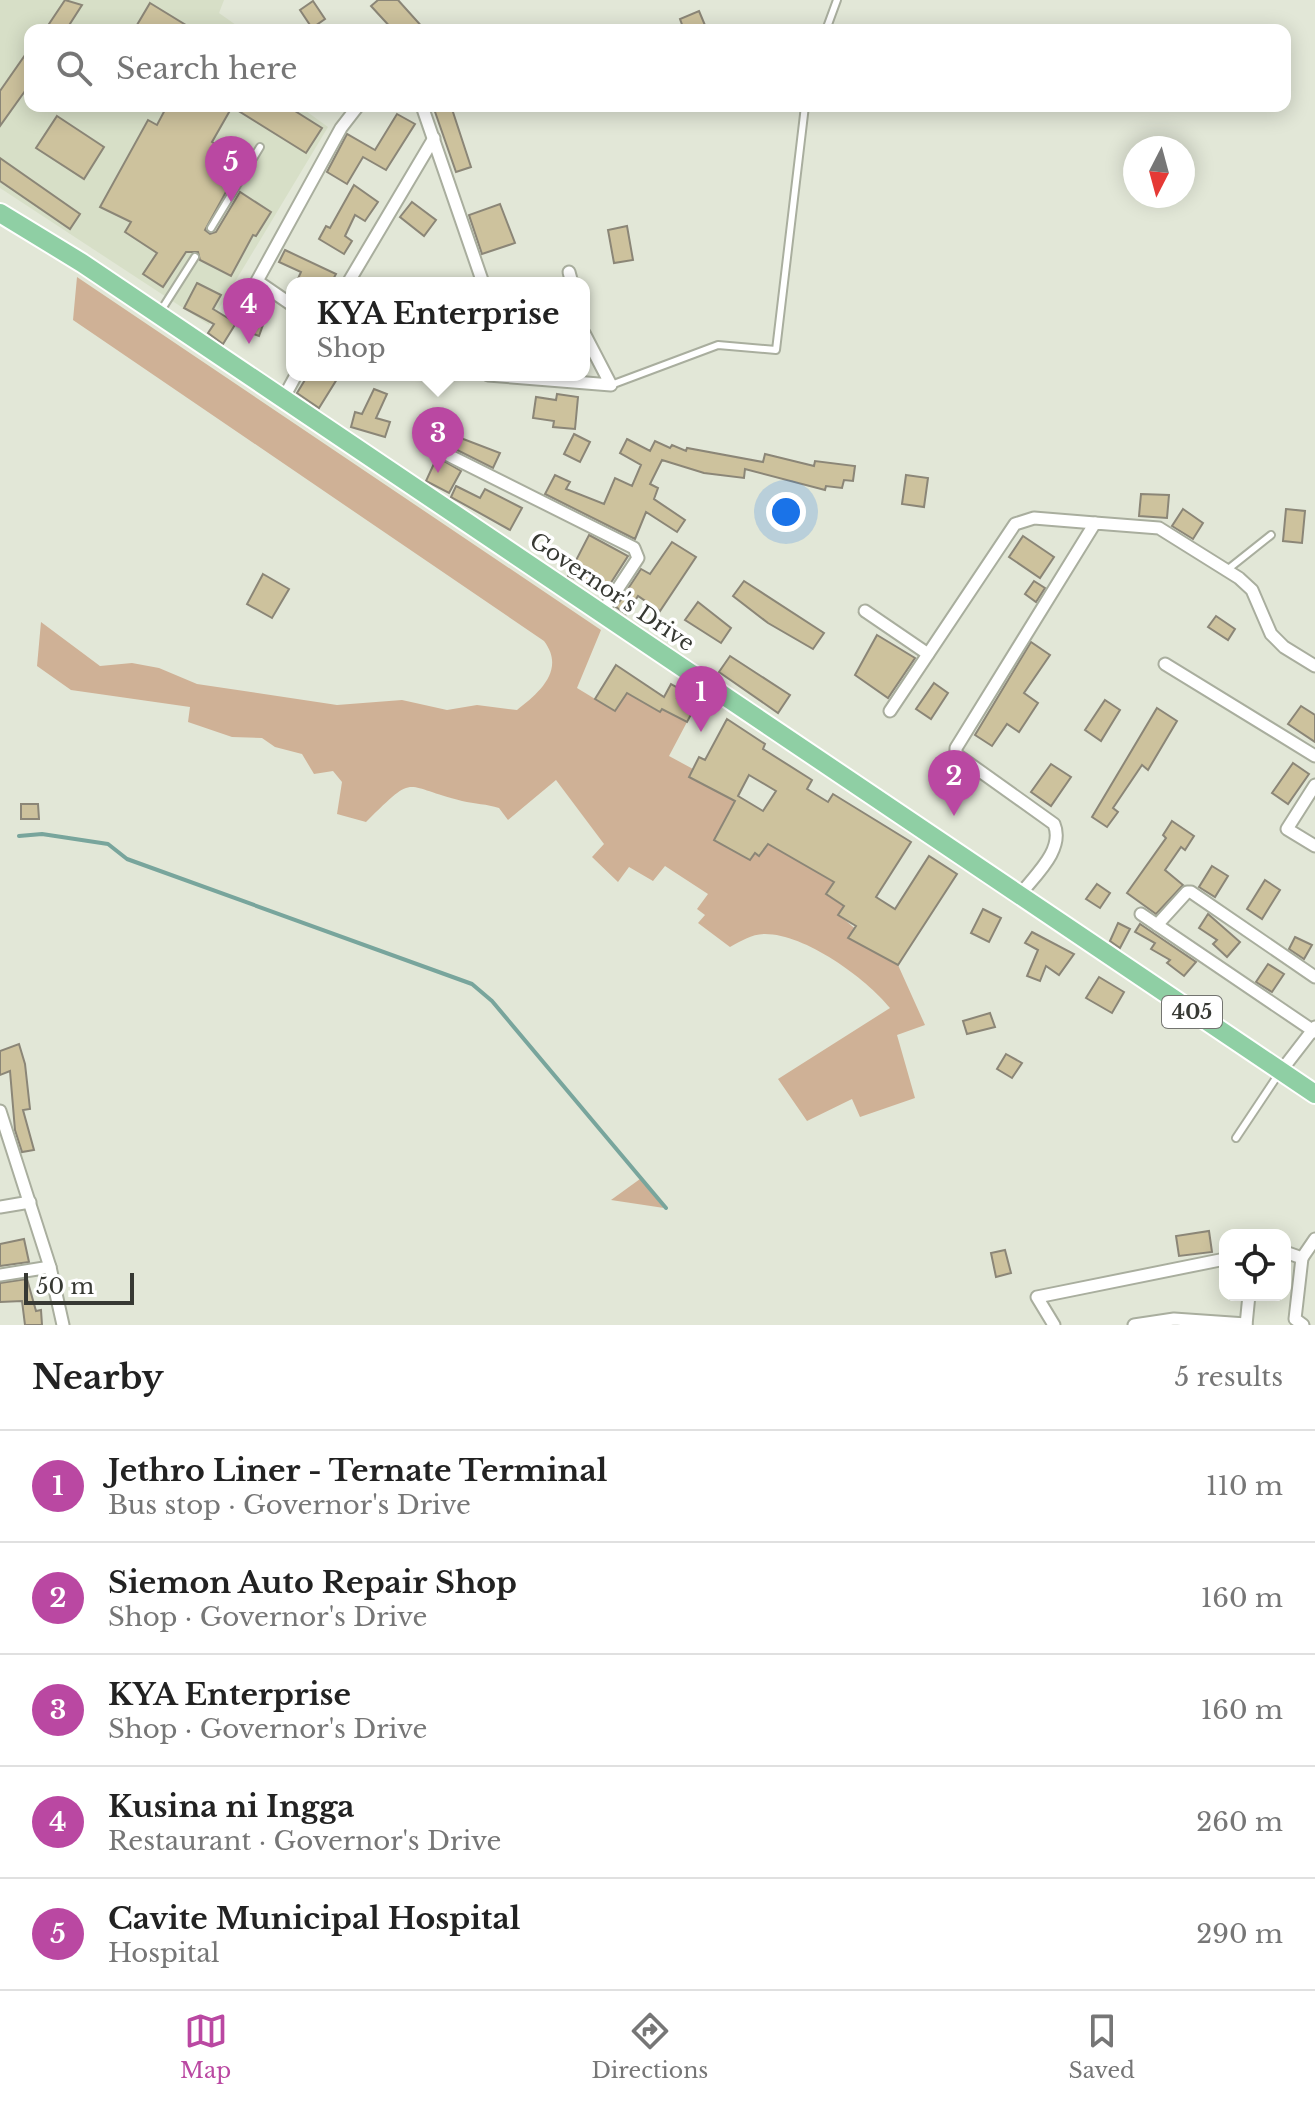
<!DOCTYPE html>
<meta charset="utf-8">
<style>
body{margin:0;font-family:"Libre Baskerville",serif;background:#f2f2f2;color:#222}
.controls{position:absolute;right:24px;bottom:24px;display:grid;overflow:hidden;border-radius:16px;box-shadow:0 4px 20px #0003}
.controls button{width:72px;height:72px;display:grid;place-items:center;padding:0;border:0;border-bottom:2px solid #e0e0e0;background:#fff;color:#222;font:40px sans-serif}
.compass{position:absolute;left:1123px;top:136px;width:72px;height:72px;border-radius:50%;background:#fff;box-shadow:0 4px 20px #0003;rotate:186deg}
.scale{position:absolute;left:24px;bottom:20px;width:110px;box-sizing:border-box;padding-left:8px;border:4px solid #373933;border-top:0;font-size:22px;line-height:28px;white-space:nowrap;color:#373933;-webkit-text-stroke:6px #fff;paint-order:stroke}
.you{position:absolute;left:786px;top:512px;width:28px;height:28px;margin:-20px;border:6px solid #fff;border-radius:50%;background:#1a73e8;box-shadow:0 0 0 12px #1a73e833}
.badge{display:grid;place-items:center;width:52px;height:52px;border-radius:50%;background:#ba48a2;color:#fff;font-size:26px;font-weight:700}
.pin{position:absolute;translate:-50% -66px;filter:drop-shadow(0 2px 4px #0008)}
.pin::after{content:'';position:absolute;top:42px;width:28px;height:24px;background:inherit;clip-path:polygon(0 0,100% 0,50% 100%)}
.popup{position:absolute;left:286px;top:277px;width:304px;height:104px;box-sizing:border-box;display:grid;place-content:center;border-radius:16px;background:#fff;filter:drop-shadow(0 2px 6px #0005);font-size:26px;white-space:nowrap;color:#767676}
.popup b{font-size:30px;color:#222}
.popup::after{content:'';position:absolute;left:50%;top:100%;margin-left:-16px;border:16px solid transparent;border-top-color:#fff}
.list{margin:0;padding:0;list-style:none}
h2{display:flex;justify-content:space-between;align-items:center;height:104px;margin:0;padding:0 32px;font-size:34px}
h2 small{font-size:26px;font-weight:400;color:#767676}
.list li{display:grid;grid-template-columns:52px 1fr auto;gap:24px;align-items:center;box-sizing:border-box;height:112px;padding:0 32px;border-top:2px solid #e0e0e0}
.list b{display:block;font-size:30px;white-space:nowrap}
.list p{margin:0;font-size:26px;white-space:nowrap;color:#767676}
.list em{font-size:26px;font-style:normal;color:#767676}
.icon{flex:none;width:44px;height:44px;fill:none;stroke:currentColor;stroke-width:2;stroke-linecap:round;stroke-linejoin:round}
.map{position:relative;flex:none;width:1315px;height:1325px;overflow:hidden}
.search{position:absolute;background:#fff;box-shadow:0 4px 20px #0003;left:24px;right:24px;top:24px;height:88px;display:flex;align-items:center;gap:20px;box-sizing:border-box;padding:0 28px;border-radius:16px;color:#767676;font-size:30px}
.sheet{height:664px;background:#fff}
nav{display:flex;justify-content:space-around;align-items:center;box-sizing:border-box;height:112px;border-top:2px solid #e0e0e0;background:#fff;font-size:22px;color:#767676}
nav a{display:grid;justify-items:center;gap:4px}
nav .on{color:#ba48a2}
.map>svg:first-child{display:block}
.built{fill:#d7dfc7}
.forest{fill:#cfb196}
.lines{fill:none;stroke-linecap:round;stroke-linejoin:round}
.stream{stroke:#78a59c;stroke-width:4}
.building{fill:#cdc29d;stroke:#8b8677;stroke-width:2;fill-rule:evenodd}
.service-casing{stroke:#a9ae9e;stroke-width:10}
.minor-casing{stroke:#a9ae9e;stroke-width:15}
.primary-casing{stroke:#fff;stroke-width:22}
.service{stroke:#fff;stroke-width:6}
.minor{stroke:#fff;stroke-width:11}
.primary{stroke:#8fcfa4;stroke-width:18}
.labels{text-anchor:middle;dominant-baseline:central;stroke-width:7;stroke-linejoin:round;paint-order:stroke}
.shield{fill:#fff;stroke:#737470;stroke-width:2}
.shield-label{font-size:20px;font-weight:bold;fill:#373933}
.street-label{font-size:22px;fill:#373933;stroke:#fff}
</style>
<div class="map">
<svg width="1315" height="1325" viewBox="0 0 1315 1325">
<rect width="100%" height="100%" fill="#e2e7d7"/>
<polygon class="built" points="0,0 224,0 219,13 243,30 30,30 30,106 299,106 328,127 209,325 0,188"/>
<g class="forest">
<path d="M 77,277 L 601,630 L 577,688 L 615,711 L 627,692 L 659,712 L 662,709 L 687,722 L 669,756 L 693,769 L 689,777 L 735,801 L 714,840 L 750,860 L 755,853 L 760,856 L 768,844 L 834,882 L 826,894 L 844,906 L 839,915 L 898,965 L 925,1025 L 897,1035 L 915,1098 L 860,1117 L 852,1099 L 807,1121 L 778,1079 L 890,1008 C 866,978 805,934 765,934 C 752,934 741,941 730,947 L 698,923 L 705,915 L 697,909 L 708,894 L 665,866 L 653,881 L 629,867 L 618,882 L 592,857 L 604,844 L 556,780 L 508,820 L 499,808 C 487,804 475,804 462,801 C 401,786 417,772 366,822 L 337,814 L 342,782 L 333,771 L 314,774 L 302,754 L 275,747 L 262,738 L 232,737 L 188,722 L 190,707 L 71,690 L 37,666 L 41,622 L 100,666 L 132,663 L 159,668 L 197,684 L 337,705 L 402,700 L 447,710 L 477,705 L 517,710 C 539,693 566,670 544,641 L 73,320 Z"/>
<polygon points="640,1179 664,1208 611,1200"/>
</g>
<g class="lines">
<polyline class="stream" points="19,836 42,834 108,844 127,859 472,984 492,1001 666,1208"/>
</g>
<g class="building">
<polygon points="65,0 82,5 66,30 45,30"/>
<polygon points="378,0 398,0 425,30 393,30 371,6"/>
<polygon points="313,1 325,19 312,28 300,10"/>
<polygon points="150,3 194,30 134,30"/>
<polygon points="699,11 707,30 684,30 680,19"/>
<polygon points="30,48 30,84 0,126 0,91"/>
<polygon points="167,106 287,106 322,128 306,153 232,107 212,142 243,161 205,230 210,234 216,232 240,192 271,212 256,236 253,235 231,276 200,260 198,252 186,252 163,287 143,274 157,253 125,232 131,222 100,207 148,120 157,125"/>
<polygon points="433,106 451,106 471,167 456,172"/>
<polygon points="397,114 415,124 386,170 363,157 347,184 327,172 347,134 375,150"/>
<polygon points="57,116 104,147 84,179 36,148"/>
<polygon points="0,158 80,214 70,229 0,181"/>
<polygon points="354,185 378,202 365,221 355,215 345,236 352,241 344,254 319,239 326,226 330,228"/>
<polygon points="412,202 436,220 424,236 400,217"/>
<polygon points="500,204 515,243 482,254 469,215"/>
<polygon points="627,226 633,260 614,263 608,230"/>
<polygon points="285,250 336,274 331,283 296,283 301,272 279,262"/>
<polygon points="197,283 221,295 213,309 236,323 223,344 208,333 214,324 184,308"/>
<polygon points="251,317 264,322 259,336 246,331"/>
<polygon points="308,375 330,375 337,379 319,408 297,393"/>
<polygon points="374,389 387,394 376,418 390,422 385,437 351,427 355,412 362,414"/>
<polygon points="557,394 578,397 575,429 553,427 554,421 533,418 536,397 556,400"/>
<polygon points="574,434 590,442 580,462 564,454"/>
<polygon points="458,437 500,453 493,468 453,448"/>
<polygon points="627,439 650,451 655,441 670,448 672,445 686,451 687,448 763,462 765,454 814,466 815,461 855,466 853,481 844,480 842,488 826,486 825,490 745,469 744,478 704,473 662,460 650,484 658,488 654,499 685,520 677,532 646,512 635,539 545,494 555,475 570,482 566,489 604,504 615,478 632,486 641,465 620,453"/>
<polygon points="437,457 461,471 449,493 426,481"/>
<polygon points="906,475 928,478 924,507 902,504"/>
<polygon points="456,486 480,498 485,489 522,508 510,530 451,497"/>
<polygon points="1141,494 1169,495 1167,518 1139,516"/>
<polygon points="1183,509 1203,523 1193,539 1172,526"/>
<polygon points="1286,509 1305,511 1302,543 1283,541"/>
<polygon points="589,535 628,556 605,592 568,576"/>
<polygon points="1023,536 1054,557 1040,578 1009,557"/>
<polygon points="672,542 696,557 660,611 638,596 626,614 616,607 641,569 650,574"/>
<polygon points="263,574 289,589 272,618 247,604"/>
<polygon points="744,581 824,633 813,649 768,623 733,596"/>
<polygon points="1034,581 1045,588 1036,602 1025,594"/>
<polygon points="698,602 731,628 721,643 685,620"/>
<polygon points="1216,616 1235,629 1228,640 1208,627"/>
<polygon points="877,635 915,658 888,698 855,675"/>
<polygon points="1031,642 1050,655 1024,693 1038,703 1019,732 1007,724 992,746 975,735"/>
<polygon points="730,656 790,695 778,713 719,672"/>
<polygon points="616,665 664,697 671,684 682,690 677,698 695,707 687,722 662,709 660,712 627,693 615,711 595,699"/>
<polygon points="934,683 948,693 931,719 916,709"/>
<polygon points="1105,700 1120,710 1101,741 1085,730"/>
<polygon points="1301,706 1315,715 1315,742 1288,724"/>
<polygon points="1157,708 1177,721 1148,770 1142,765 1113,808 1118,812 1107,827 1092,817"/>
<path d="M 727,719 L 765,744 L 763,749 L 812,780 L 807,789 L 828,802 L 833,794 L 911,842 L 876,897 L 895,909 L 929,856 L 957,874 L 898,965 L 848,938 L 856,926 L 838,915 L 844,906 L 826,894 L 834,882 L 768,844 L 759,856 L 755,853 L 750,860 L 714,840 L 735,801 L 689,777 L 699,757 L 705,760 ZM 749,775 L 776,791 L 763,811 L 738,796 Z"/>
<polygon points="1293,763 1309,774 1288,804 1272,793"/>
<polygon points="1051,764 1071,777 1051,806 1031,792"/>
<polygon points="21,804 38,804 39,819 21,819"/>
<polygon points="1172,821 1194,836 1185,850 1181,847 1165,870 1183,885 1156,914 1127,893 1166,838 1163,835"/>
<polygon points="1212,866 1228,876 1215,897 1199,887"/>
<polygon points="1265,880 1280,890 1262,919 1247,909"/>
<polygon points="1097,884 1110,893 1100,908 1086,899"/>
<polygon points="983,909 1001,918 989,942 971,933"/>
<polygon points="1208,914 1240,942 1227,957 1213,944 1217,940 1199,928"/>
<polygon points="1118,923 1130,929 1120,948 1110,941"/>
<polygon points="1140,924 1196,962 1184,976 1167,963 1170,960 1151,949 1155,943 1135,932"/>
<polygon points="1032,932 1074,954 1059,975 1046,966 1040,981 1027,976 1038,950 1025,943"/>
<polygon points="1295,937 1312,945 1304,959 1289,949"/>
<polygon points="1268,964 1284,974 1272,992 1256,982"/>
<polygon points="1099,977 1124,992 1112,1013 1086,998"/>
<polygon points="990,1013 995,1027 967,1034 963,1021"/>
<polygon points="19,1044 25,1064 30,1109 23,1110 34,1150 22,1152 15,1130 10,1071 0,1075 0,1051"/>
<polygon points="1006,1054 1022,1063 1012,1078 997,1069"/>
<polygon points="1209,1231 1212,1252 1179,1256 1176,1236"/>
<polygon points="24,1239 29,1262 0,1266 0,1244"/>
<polygon points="1005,1250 1011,1273 996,1277 991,1253"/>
<polygon points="27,1279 36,1311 41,1310 42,1325 25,1325 22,1301 0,1302 0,1283"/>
</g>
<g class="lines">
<g class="service-casing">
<g id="service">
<polyline points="826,30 837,0"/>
<polyline points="211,228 260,147"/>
<polyline points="160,312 195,257"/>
<polyline points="611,385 718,345 776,350 805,106"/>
<polyline points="1227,570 1271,535"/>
<polyline points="1236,1138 1278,1075"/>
</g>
</g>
<g class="minor-casing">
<g id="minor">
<polyline points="422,106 483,283"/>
<polyline points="569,272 572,283"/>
<polyline points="348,283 434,138"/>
<polyline points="292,305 257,281 341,128 358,106"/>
<polyline points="488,375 611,385 584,333"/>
<polyline points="283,399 296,375"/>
<polyline points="448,455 634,548 638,558 601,614"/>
<polyline points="865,611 928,654"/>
<polyline points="1165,664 1315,756"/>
<polyline points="890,711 1015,524 1034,518 1095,523"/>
<polyline points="1315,785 1287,829 1315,846"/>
<path d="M 1019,896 C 1034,876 1065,850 1054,824 L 956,754 L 956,748 L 1095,523 L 1159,528 L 1239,578 L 1252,590 L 1271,634 L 1284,647 L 1315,666"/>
<polyline points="1141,914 1315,1032"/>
<polyline points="1157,925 1187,892 1191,892 1315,977"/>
<polyline points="1281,1071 1315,1027"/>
<polyline points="0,1111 50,1267 63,1325"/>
<polyline points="0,1207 30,1202"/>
<polyline points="1285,1252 1302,1258 1315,1239"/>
<polyline points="1302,1258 1295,1319 1303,1325"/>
<polyline points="0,1275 50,1267"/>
<polyline points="1054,1325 1037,1297 1225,1259"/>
<polyline points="1134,1325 1174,1319 1246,1324"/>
<polyline points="1246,1325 1249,1295"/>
</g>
</g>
<g class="primary-casing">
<polyline id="primary" points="0,213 82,263 1315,1094"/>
</g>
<use href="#service" class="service"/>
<use href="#minor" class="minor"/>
<use href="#primary" class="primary"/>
</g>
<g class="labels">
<rect class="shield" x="1162" y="996" width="60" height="32" rx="6"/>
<g class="shield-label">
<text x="1192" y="1012">405</text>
</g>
<g class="street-label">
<text transform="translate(612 592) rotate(34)">Governor's Drive</text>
</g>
</g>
</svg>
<div class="controls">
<button><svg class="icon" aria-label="locate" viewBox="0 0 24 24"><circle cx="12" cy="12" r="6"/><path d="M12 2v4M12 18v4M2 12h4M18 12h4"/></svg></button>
</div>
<svg class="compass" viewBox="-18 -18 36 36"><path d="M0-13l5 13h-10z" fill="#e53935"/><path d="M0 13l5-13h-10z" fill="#767676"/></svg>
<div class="scale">50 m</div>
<div class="you"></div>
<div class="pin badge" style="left:701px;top:732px">1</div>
<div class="pin badge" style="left:954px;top:816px">2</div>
<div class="pin badge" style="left:438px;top:473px">3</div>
<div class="popup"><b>KYA Enterprise</b>Shop</div>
<div class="pin badge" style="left:249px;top:344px">4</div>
<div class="pin badge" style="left:231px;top:202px">5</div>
<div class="search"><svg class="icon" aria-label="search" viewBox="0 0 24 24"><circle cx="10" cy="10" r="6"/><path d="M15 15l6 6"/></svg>Search here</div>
</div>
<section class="sheet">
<h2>Nearby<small>5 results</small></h2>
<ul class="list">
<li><span class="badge">1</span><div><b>Jethro Liner - Ternate Terminal</b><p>Bus stop · Governor's Drive</p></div><em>110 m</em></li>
<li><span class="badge">2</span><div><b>Siemon Auto Repair Shop</b><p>Shop · Governor's Drive</p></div><em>160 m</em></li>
<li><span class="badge">3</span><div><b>KYA Enterprise</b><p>Shop · Governor's Drive</p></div><em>160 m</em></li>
<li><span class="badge">4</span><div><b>Kusina ni Ingga</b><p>Restaurant · Governor's Drive</p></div><em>260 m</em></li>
<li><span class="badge">5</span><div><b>Cavite Municipal Hospital</b><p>Hospital</p></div><em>290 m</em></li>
</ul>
</section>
<nav>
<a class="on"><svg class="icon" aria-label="map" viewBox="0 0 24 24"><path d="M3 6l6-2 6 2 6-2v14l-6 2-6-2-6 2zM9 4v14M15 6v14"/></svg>Map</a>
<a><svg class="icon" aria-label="directions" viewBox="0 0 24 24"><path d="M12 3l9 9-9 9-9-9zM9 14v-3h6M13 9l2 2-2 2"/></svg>Directions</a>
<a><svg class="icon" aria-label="saved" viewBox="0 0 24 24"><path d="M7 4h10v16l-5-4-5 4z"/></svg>Saved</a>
</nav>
